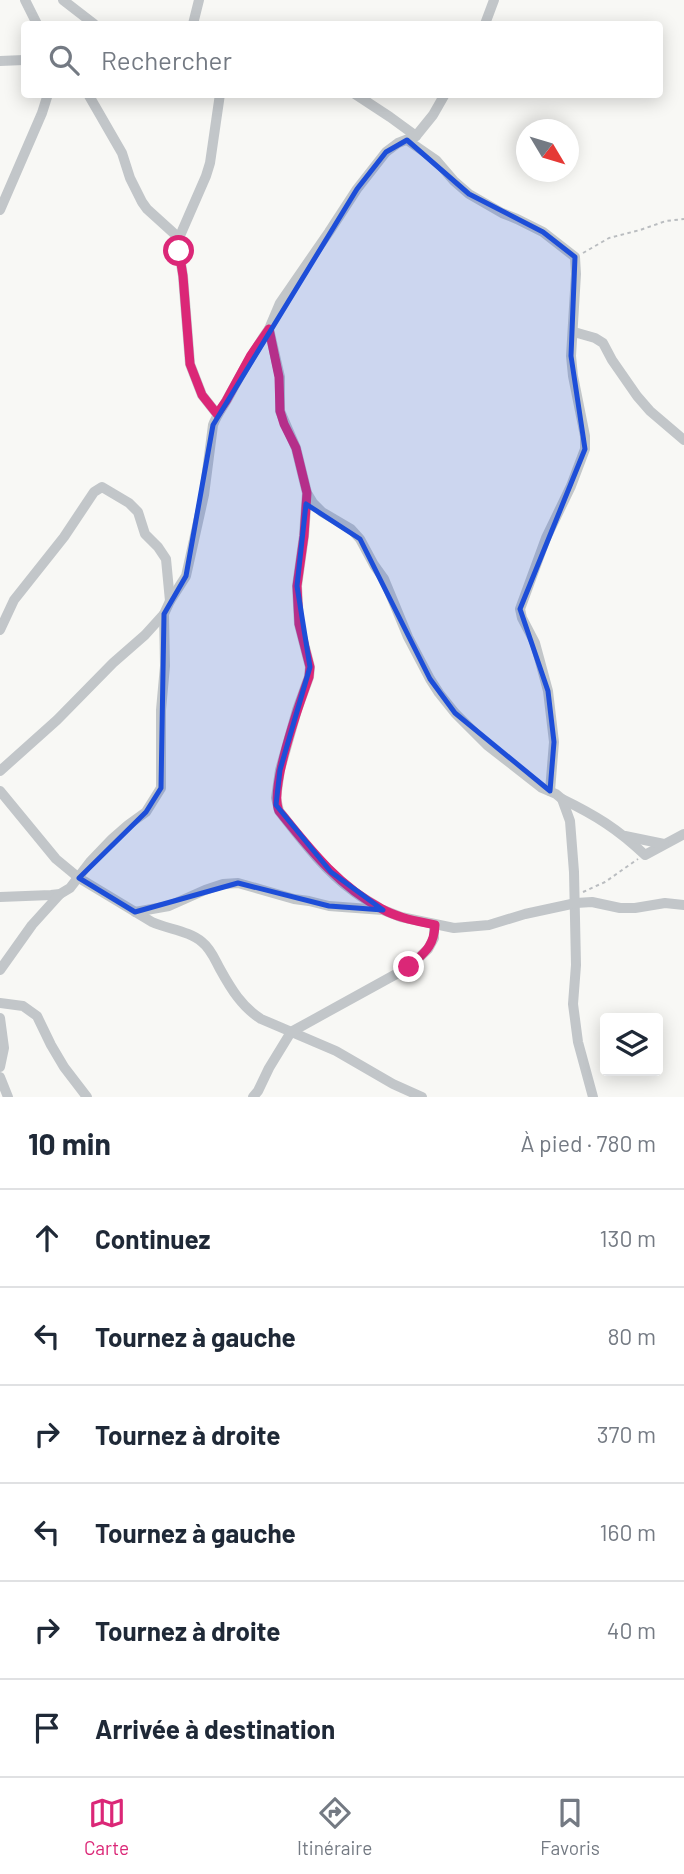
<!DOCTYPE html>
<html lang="fr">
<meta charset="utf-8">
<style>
body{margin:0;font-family:Barlow,sans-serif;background:#f2f2f3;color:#1f2937}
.controls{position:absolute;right:21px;bottom:21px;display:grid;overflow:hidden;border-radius:7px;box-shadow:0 4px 18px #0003}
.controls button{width:63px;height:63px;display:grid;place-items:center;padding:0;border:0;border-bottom:2px solid #e0e1e3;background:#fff;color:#1f2937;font:35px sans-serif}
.compass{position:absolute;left:516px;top:119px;width:63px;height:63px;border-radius:50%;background:#fff;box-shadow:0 4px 18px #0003;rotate:128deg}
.stop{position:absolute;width:21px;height:21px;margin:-16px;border:5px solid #db2777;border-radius:50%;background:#fff}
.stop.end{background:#db2777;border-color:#fff;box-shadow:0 2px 7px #0008}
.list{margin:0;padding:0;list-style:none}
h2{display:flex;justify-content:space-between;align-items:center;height:91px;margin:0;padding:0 28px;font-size:30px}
h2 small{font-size:23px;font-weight:400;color:#747a83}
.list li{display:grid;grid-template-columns:46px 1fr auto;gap:21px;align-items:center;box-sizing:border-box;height:98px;padding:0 28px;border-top:2px solid #e0e1e3}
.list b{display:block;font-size:26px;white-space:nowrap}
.list em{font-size:23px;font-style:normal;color:#747a83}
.icon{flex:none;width:38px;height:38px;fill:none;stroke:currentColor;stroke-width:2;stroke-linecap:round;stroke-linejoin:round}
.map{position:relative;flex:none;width:684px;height:1097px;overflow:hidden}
.search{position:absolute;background:#fff;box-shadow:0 4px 18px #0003;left:21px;right:21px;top:21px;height:77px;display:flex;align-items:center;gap:18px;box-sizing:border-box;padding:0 24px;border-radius:7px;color:#747a83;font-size:26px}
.sheet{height:679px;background:#fff}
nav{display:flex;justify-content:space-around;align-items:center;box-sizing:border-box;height:98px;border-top:2px solid #e0e1e3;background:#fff;font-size:19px;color:#747a83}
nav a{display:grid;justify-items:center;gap:4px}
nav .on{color:#db2777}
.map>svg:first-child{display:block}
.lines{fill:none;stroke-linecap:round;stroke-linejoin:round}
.path{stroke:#babdc0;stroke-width:2;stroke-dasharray:3.5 3.5;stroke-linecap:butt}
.minor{stroke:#c2c6c9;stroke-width:10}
.route{stroke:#db2777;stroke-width:9}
.marked{fill:#1d4ed8;fill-opacity:0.2;stroke:#1d4ed8;stroke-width:5;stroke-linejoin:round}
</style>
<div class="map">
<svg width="684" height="1097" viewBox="0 0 684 1097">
<rect width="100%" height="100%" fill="#f8f8f5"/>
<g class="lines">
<g class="path">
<polyline points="583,253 609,238 640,230 666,221 684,219"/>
<polyline points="583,892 605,882 638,859"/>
</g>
<g class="minor">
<polyline points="25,0 37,24"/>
<polyline points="63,0 94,24"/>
<polyline points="193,24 199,0"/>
<polyline points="485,24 494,0"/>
<polyline points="0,61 24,60"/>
<polyline points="88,94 122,153 130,178 142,202 147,209 179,238"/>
<polyline points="355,94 390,117 416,136"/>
<polyline points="445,94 433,115 416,136 398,143 386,152 357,189 329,232 280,303 269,329 280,377 280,411 296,448 307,493 313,503 322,512 351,529 360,539 374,565 384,579 408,637 430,679 439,693 455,713 487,745 542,788 556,794 562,799 570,821 574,872 576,965 573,1004 578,1042 593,1097"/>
<polyline points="407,140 436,160 454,181 469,194 502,213 517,219 543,232 575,257 576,274 571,356 573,376 585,436 585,449 571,486 546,538 520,609 522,618 535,643 548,691 554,742 550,791"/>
<polyline points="0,210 42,113 48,94"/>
<polyline points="574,332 595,338 603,343 612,360 637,396 650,411 684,440"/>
<polyline points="217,414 202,395 190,364 183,276 179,251 179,238 206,176 210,163 220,94"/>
<path d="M 307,493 L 304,536 L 297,586 L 299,624 L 310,667 L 309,677 L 297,710 L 280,770 L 276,798 L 279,811 C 301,839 324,870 353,891 C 362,898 372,903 381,909"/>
<polyline points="0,630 14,600 64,537 94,492 102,487 129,503 138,512 145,534 158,547 166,559 170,601"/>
<polyline points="0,771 57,720 113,663 145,635 164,614"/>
<path d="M 0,791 L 56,859 L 79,878 L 152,922 C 167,929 190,931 202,942 C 211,949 215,960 220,969 C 231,989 242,1007 261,1019 L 336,1051 L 393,1084 L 422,1097"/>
<path d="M 562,799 C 595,815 618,829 645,855 L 684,834"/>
<polyline points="625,836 664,844"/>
<path d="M 0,897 L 51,895 L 60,894 L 70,888 L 90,862 L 112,839 L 128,825 L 146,812 L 161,788 L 161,710 L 165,666 L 164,614 L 170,601 L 186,576 L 204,495 L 213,425 C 217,414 224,406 229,396 C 242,372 254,350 269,329"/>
<polyline points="135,912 169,906 205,890 223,884 238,883 294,899 309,901 329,906 383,910 401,917 454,928 489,925 525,914 576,903 592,902 620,908 635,908 665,903 684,905"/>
<polyline points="0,970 32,925 60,894"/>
<polyline points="0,1003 23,1006 37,1016 51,1045 64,1067 87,1097"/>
<polyline points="0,1018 4,1048 0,1067"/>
<polyline points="0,1077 8,1097"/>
<polyline points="253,1097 258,1091 269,1068 291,1032 409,967 428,949 434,938 434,925"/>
</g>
</g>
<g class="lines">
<path class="route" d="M 179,251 L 183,276 L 190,364 L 202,395 L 217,414 L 226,401 L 251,355 L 269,329 L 279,377 L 280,411 L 284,424 L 296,448 L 307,493 L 304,536 L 297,586 L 299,624 L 310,667 L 309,677 C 300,702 269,789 279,811 C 309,848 338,886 382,909 C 398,918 417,921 435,925 C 434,947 424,953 409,967"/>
</g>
<path class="marked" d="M 407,140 L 469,194 L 543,232 L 575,257 L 571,356 L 585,449 L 520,609 L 548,691 L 554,742 L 550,791 L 455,713 L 430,679 L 360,539 L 306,504 L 297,586 L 310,667 L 280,770 L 276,805 L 331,872 L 383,910 L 329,906 L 238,883 L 135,912 L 79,878 L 146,812 L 161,788 L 164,614 L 186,576 L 213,425 L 357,189 L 386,152 Z"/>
</svg>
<div class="controls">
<button><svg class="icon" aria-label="layers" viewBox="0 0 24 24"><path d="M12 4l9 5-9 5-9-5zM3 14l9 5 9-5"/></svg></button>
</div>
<svg class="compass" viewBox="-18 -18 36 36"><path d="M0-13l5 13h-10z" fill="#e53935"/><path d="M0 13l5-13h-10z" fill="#747a83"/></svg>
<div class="stop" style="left:179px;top:251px"></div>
<div class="stop end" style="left:409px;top:967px"></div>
<div class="search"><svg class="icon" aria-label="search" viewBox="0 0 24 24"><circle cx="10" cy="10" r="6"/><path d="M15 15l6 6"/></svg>Rechercher</div>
</div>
<section class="sheet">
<h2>10 min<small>À pied · 780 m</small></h2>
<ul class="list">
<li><svg class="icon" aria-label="ahead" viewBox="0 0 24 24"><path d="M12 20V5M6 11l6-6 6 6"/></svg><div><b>Continuez</b></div><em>130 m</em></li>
<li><svg class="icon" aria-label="left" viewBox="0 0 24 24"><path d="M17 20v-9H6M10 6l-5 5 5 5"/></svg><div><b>Tournez à gauche</b></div><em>80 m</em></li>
<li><svg class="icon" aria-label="right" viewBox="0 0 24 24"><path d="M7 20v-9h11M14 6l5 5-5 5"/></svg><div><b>Tournez à droite</b></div><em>370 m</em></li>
<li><svg class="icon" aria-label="left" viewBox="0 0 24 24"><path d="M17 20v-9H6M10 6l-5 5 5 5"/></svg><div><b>Tournez à gauche</b></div><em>160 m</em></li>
<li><svg class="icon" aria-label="right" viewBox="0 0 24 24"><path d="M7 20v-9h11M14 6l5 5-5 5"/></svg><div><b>Tournez à droite</b></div><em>40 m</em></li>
<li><svg class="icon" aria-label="arrive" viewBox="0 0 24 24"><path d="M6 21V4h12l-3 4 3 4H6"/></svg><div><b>Arrivée à destination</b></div></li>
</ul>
</section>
<nav>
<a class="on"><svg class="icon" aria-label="map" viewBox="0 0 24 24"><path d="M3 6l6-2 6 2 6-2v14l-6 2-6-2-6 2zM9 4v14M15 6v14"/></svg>Carte</a>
<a><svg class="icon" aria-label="directions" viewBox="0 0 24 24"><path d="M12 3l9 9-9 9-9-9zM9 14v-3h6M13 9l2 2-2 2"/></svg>Itinéraire</a>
<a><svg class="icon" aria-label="saved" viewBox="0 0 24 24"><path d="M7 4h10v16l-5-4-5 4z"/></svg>Favoris</a>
</nav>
